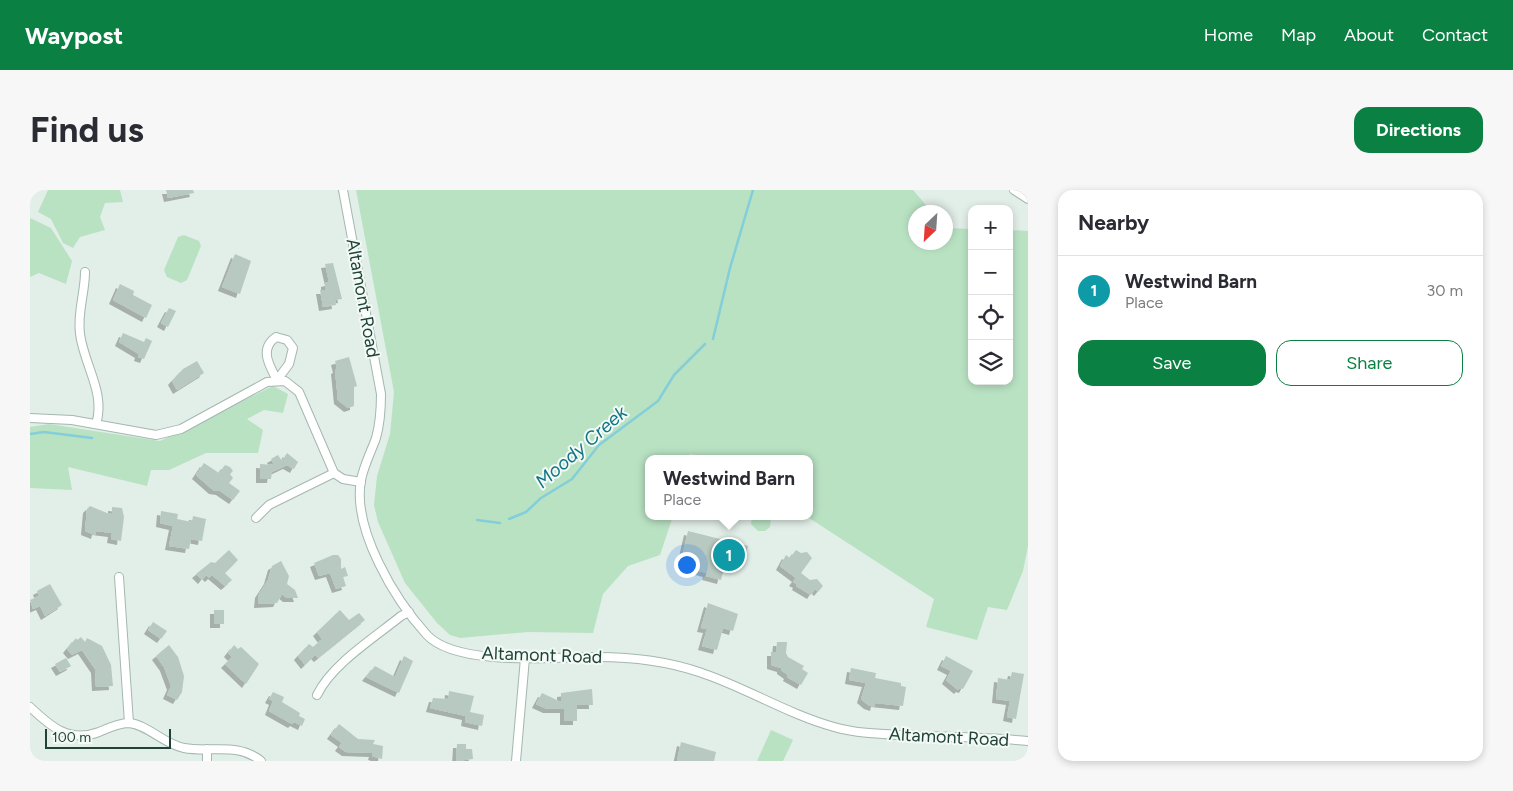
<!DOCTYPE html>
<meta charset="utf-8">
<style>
body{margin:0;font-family:Figtree,sans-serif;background:#f7f7f7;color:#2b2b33}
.controls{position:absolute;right:15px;top:15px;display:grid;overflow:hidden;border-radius:10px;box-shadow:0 2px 8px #0003}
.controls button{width:45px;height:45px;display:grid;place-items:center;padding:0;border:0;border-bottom:1px solid #e1e1e2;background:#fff;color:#2b2b33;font:25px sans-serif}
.compass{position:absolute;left:878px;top:15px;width:45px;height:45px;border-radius:50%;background:#fff;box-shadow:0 2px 8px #0003;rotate:205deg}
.scale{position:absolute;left:15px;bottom:12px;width:126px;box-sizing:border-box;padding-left:5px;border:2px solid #204238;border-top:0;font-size:14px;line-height:18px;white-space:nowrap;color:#204238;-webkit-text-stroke:4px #f3faf6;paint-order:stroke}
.you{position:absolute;left:656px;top:374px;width:18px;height:18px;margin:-12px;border:4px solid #fff;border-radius:50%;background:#1a73e8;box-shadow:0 0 0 8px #1a73e833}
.badge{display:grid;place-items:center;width:32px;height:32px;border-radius:50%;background:#0b8043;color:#fff;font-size:16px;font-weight:700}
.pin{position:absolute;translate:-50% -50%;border:2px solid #fff;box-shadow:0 1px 5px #0006}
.popup{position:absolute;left:615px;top:265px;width:168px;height:65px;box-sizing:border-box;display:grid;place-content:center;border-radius:10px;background:#fff;filter:drop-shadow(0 1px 4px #0005);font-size:16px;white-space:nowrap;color:#7c7c81}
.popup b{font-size:19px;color:#2b2b33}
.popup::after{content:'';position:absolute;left:50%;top:100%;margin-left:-10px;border:10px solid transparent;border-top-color:#fff}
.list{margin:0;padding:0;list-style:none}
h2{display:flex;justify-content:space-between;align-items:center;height:65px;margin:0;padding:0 20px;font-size:21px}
h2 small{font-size:16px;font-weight:400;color:#7c7c81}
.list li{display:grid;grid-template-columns:32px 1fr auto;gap:15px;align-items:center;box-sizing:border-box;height:70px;padding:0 20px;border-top:1px solid #e1e1e2}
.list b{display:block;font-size:19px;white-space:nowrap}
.list p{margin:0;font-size:16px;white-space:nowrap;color:#7c7c81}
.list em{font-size:16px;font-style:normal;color:#7c7c81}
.actions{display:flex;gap:10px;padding:15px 20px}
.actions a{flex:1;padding:11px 0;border:1px solid #0b8043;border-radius:15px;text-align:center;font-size:18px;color:#0b8043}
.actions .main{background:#0b8043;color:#fff}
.icon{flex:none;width:28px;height:28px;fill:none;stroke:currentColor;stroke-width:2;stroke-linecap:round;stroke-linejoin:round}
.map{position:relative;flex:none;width:998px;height:571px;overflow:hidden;border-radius:15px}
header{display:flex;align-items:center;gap:30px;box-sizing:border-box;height:70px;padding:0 25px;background:#0b8043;color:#fff}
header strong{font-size:24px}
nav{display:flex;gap:28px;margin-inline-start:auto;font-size:18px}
.intro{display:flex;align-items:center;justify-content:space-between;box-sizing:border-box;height:120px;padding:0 30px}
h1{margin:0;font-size:35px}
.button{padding:12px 22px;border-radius:15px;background:#0b8043;color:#fff;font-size:18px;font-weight:700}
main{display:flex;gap:30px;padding:0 30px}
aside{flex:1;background:#fff;border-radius:15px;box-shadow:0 2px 8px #0003}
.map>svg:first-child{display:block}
.green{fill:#b9e2c3}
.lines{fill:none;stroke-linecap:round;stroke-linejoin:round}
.stream{stroke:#84ced9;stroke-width:2.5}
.building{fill:#b7c9c1;filter:url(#shadow)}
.street-casing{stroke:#a4b7b0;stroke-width:10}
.street{stroke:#fff;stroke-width:8}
.labels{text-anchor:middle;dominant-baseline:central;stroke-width:4;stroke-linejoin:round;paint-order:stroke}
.street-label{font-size:18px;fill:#204238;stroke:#f3faf6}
.water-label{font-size:19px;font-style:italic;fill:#127585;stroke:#f3faf6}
</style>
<header>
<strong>Waypost</strong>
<nav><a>Home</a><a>Map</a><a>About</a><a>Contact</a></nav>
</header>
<div class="intro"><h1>Find us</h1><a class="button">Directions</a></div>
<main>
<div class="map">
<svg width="998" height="571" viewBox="0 0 998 571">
<defs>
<filter id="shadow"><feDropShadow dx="-4" dy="4" stdDeviation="0" flood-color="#0004"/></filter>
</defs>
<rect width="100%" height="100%" fill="#e2eee8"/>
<g class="green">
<polygon points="18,0 90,0 93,12 75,13 70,27 75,40 50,47 43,58 33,53 21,29 8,22"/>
<polygon points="326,0 883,0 902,22 886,22 886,52 916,52 916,38 942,39 942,191 979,191 979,40 998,41 998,356 993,381 977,420 958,417 947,450 896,437 904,409 776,326 779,326 779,269 684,269 660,264 659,269 619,269 619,326 643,326 630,365 598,376 573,404 563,443 498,442 430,448 420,445 407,433 375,393 348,332 344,315 347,286 360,244 364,202"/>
<polygon points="0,28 21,38 42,71 36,94 9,83 0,87"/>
<polygon points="154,45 169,51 171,56 157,90 151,93 137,87 134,80 148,47"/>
<polygon points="243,196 258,204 253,223 234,220 217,229 233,240 228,263 176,263 139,280 121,280 117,296 38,277 42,300 0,298 0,237 19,234 130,251"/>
<polygon points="722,326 741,326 740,337 735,341 728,341 721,334"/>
<polygon points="741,540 763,550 753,571 727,571"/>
</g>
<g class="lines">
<g class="stream">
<polyline points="683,149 700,78 723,0"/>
<polyline points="0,244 14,242 62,248"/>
<polyline points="479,329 496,322 511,308 542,289 569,255 628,211 644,185 675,154"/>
<polyline points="447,330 470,333"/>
</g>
</g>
<g class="building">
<polygon points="136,0 163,0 164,3 138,8"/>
<polygon points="205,64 221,71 210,104 192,97"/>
<polygon points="303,73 312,109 305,110 306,115 293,117 290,100 295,100 295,93 299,92 295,74"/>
<polygon points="90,94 104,101 103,105 122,115 116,128 83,110"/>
<polygon points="139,118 146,121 138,137 131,133"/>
<polygon points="93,143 114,152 116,148 122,151 114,169 108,167 109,164 89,152"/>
<polygon points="319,167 327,196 324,197 324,216 318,218 308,210 305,180 307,179 305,171"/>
<polygon points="167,171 174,183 147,200 142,191 153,179"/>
<polygon points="257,263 268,272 264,279 257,275 242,282 241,289 230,289 230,274 244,275 241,269 248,265 252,271"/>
<polygon points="174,273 189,283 195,275 200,277 203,281 200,284 203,288 199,293 210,301 203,310 190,301 183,300 166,285"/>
<polygon points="60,316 77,323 82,323 82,317 92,318 94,327 91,351 81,349 82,343 66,341 65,345 55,341 57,319"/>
<polygon points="131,321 148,324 147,329 162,332 163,326 176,329 172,351 161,349 159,359 139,356 143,336 130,333"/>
<polygon points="658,341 718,356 714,371 697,367 691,390 676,386 677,383 650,376"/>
<polygon points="199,360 208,370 195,383 202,390 195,396 182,385 179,388 176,385 172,390 166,384 181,372 185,373"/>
<polygon points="766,360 771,363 777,362 782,368 771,383 780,390 787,389 793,396 788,402 785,399 781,405 766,396 767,394 763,392 766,388 750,376 756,365 760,368"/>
<polygon points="303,365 308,365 311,369 311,379 315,377 318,386 313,387 316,396 306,399 300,383 289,386 284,373"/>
<polygon points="251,371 259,386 257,394 265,400 268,408 257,408 252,404 247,413 228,414 229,404 238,390 242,376"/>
<polygon points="20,394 32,415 15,426 10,416 3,419 0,410 9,406 7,401"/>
<polygon points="678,413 708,424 703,441 693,438 687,460 672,456 677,439 671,438"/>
<rect x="184" y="420" width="10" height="14"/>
<polygon points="310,420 319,430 329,423 335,430 288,468 285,465 275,475 268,466 279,454 283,457 292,449 287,442"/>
<polygon points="123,432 137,441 131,449 118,440"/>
<polygon points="51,447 55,452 57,448 72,456 81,475 83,496 66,497 65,479 52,460 42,465 37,459 46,448 47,450"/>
<polygon points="747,452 757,452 756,463 758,467 774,476 772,479 778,483 771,495 757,487 758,485 751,480 751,478 741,475 741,462 746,462"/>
<polygon points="139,455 148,467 154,486 152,502 147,510 137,505 141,496 134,477 126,466"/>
<polygon points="204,455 208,459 211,457 229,474 216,494 195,474 202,467 198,463"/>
<polygon points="374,466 383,471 369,503 336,487 345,476 365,487"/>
<polygon points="916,466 943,481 933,499 930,498 928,500 916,490 921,481 911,476"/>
<polygon points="36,468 41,476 30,482 25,474"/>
<polygon points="821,478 846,483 845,488 871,493 871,496 876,497 873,516 845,513 844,517 838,515 831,509 836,493 819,490"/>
<polygon points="982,482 994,484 986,529 977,527 980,511 966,509 968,488 980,490"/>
<polygon points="562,499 563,515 547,515 547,531 534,531 534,519 517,519 506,514 512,503 531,512 531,503"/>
<polygon points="419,501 444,506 440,522 454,525 452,536 435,532 436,526 400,518 403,508 418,509"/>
<polygon points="243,502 254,507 252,512 270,523 269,526 275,529 272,536 264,532 262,534 239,521 243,511 239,509"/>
<polygon points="309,534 328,549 345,550 343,554 353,556 352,569 342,566 343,563 316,562 309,557 312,553 301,545"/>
<polygon points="651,552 686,562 684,571 647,571"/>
<polygon points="427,554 436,554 436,559 442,559 443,569 426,571"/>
</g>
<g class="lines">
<g class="street-casing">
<g id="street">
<path d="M 313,0 L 351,204 C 351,219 350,234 346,248 C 341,262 334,275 331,290 C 322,339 365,410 397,445 C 427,477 526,467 568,467 C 603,467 636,471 669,482 C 715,497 757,524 804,537 C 825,543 848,544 870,545 C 912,547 955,547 998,551"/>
<polyline points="984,0 998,9"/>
<path d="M 55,82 C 55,103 47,123 50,144 C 54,175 76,203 66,234"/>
<path d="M 246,147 L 257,150 L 263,158 L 259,174 L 247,190 C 239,175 229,159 246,147 Z"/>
<polyline points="0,228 42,230 126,245 151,239 237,192 255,191 269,202 304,283 313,289 331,292"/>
<polyline points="226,328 239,315 304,283"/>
<polyline points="89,387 99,533"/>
<path d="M 287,505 C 302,474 344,448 371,426 L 379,422"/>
<path d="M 0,517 C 21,537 39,553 69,542 C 78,538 89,533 99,533 C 118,535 134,554 154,558 C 181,563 208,552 231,571"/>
<polyline points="177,571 177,559"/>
<polyline points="486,571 495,468"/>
</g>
</g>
<use href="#street" class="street"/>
</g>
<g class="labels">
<g class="street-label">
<text transform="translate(333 108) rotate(80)">Altamont Road</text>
<text transform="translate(512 465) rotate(2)">Altamont Road</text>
<text transform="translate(919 547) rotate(3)">Altamont Road</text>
</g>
<g class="water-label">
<text transform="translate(551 257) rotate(-41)">Moody Creek</text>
</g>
</g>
</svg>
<div class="controls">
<button>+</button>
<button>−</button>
<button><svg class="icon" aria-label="locate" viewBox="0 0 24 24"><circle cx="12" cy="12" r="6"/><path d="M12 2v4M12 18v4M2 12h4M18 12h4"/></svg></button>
<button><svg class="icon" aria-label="layers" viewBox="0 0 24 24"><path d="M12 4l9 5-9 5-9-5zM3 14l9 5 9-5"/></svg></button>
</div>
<svg class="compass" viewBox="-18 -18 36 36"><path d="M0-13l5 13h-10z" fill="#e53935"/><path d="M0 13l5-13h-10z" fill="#7c7c81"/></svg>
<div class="scale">100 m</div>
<div class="you"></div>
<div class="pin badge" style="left:699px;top:365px;background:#0f9aa8">1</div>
<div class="popup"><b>Westwind Barn</b>Place</div>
</div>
<aside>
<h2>Nearby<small></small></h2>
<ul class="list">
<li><span class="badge" style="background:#0f9aa8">1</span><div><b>Westwind Barn</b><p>Place</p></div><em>30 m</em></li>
</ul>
<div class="actions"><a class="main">Save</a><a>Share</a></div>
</aside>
</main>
